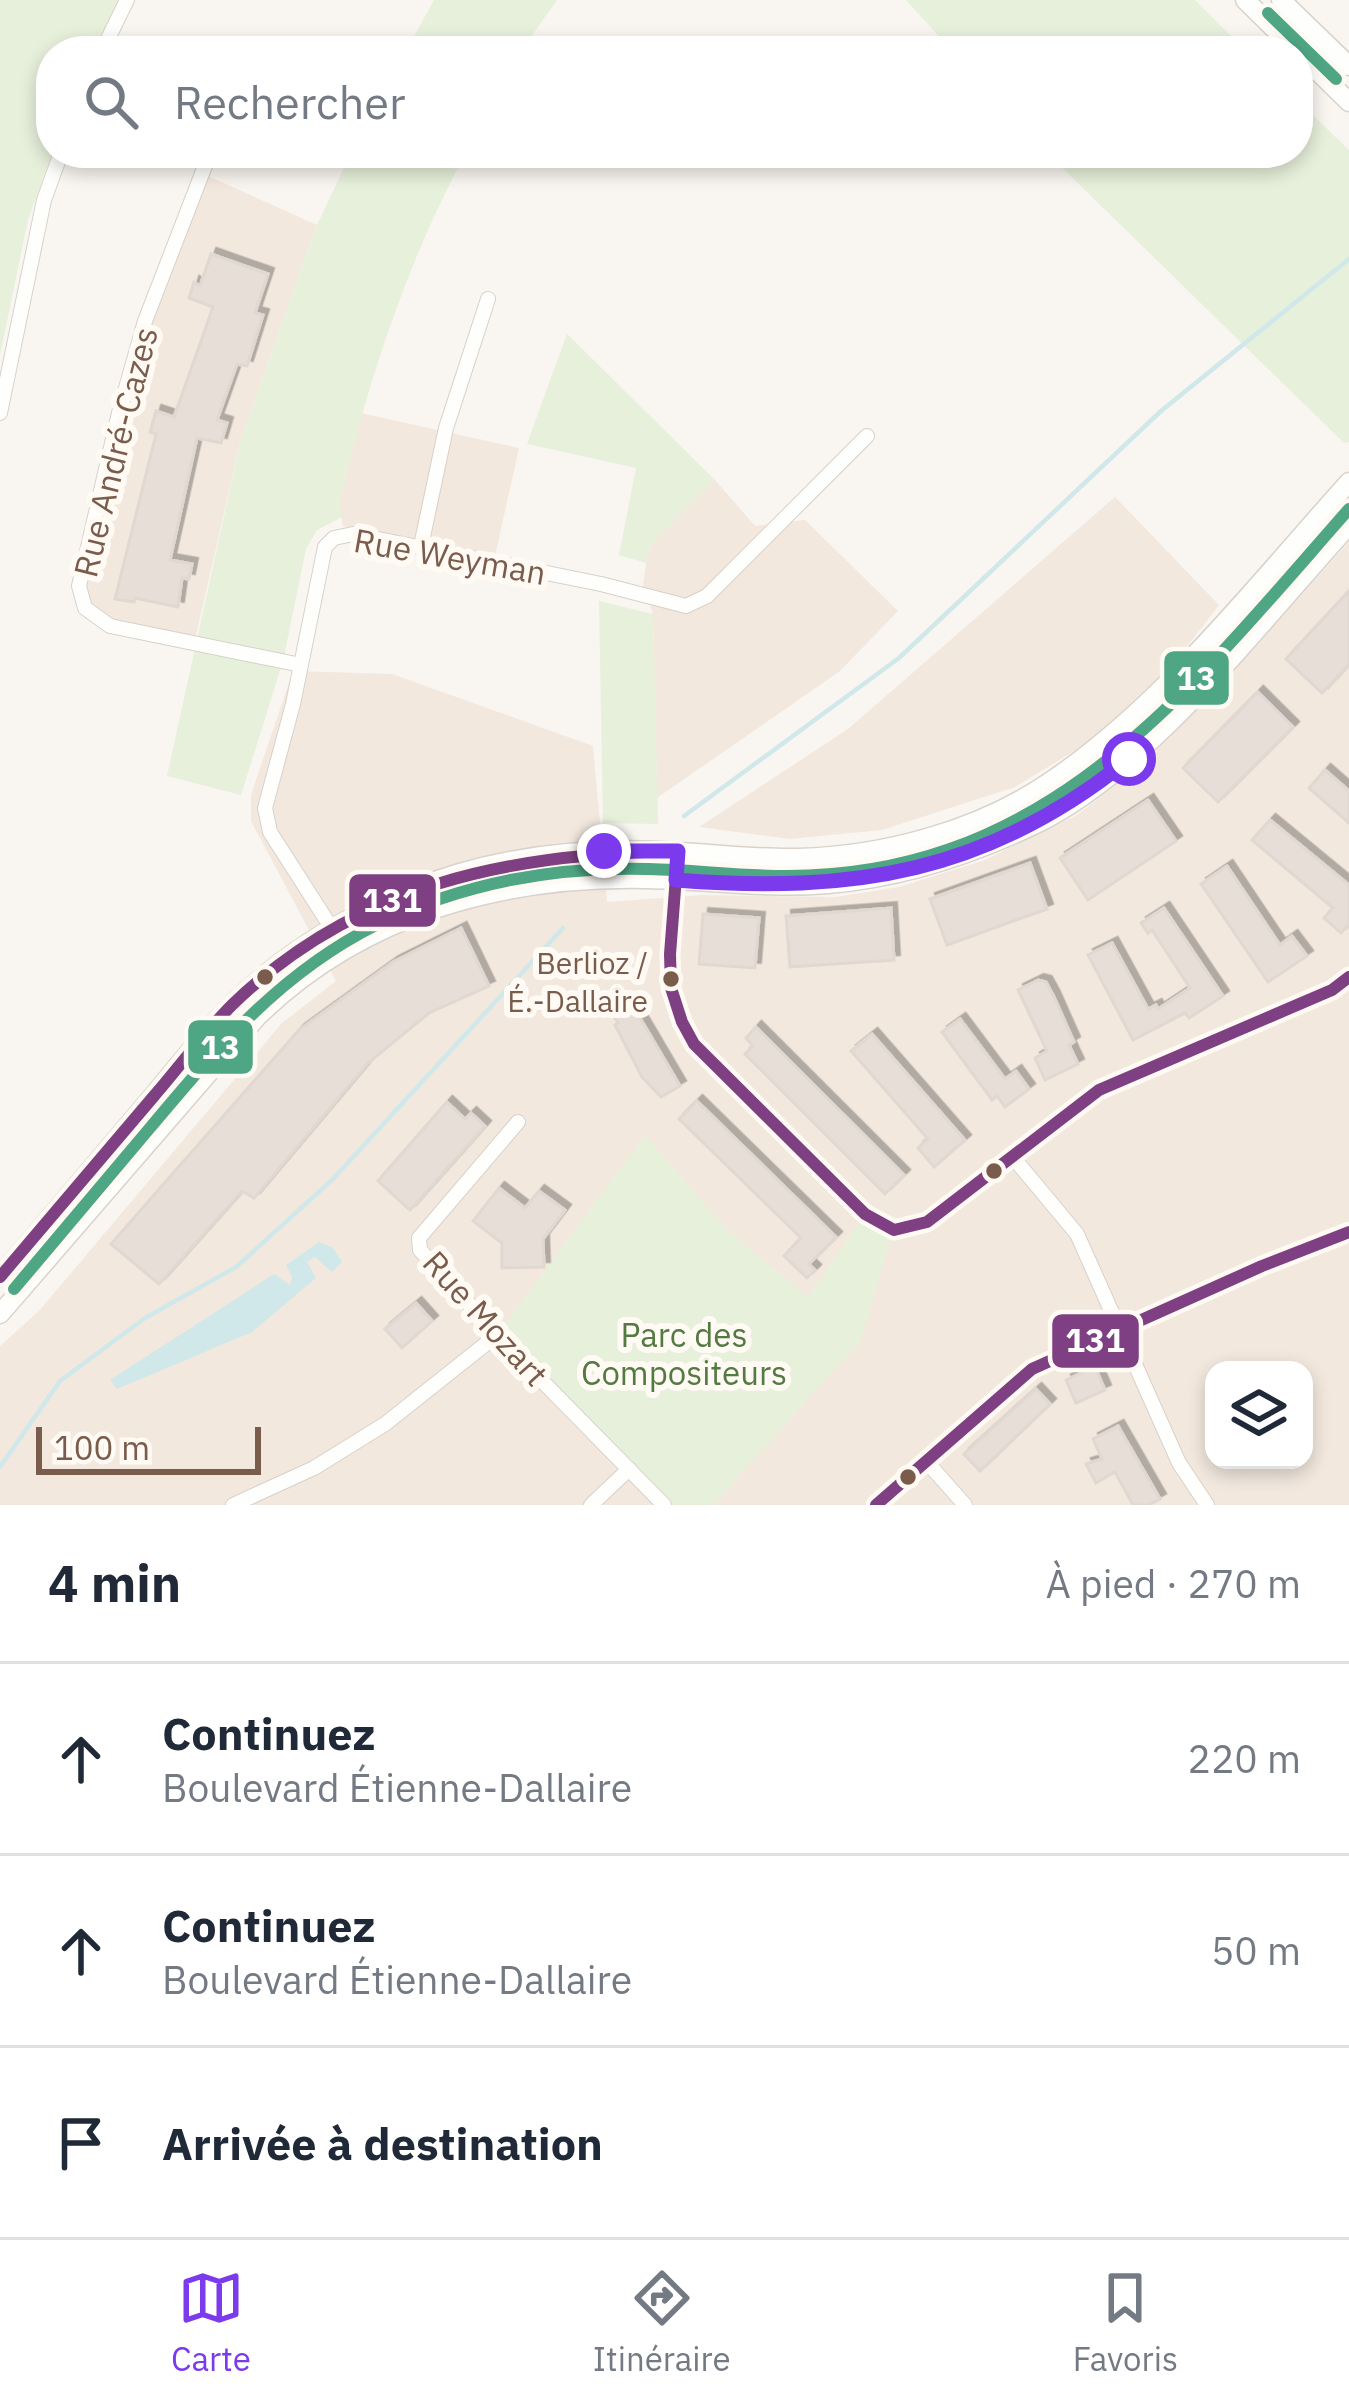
<!DOCTYPE html>
<html lang="fr">
<meta charset="utf-8">
<style>
body{margin:0;font-family:"IBM Plex Sans",sans-serif;background:#f6f6f7;color:#1f2937}
.controls{position:absolute;right:36px;bottom:36px;display:grid;overflow:hidden;border-radius:24px;box-shadow:0 6px 18px #0003}
.controls button{width:108px;height:108px;display:grid;place-items:center;padding:0;border:0;border-bottom:3px solid #e0e1e3;background:#fff;color:#1f2937;font:60px sans-serif}
.scale{position:absolute;left:36px;bottom:30px;width:225px;box-sizing:border-box;padding-left:12px;border:6px solid #7a5c4d;border-top:0;font-size:33px;line-height:42px;white-space:nowrap;color:#7a5c4d;-webkit-text-stroke:9px #fffaf3;paint-order:stroke}
.stop{position:absolute;width:36px;height:36px;margin:-27px;border:9px solid #7c3aed;border-radius:50%;background:#fff}
.stop.end{background:#7c3aed;border-color:#fff;box-shadow:0 3px 12px #0008}
.list{margin:0;padding:0;list-style:none}
h2{display:flex;justify-content:space-between;align-items:center;height:156px;margin:0;padding:0 48px;font-size:51px}
h2 small{font-size:39px;font-weight:400;color:#747a83}
.list li{display:grid;grid-template-columns:78px 1fr auto;gap:36px;align-items:center;box-sizing:border-box;height:192px;padding:0 48px;border-top:3px solid #e0e1e3}
.list b{display:block;font-size:45px;white-space:nowrap}
.list p{margin:0;font-size:39px;white-space:nowrap;color:#747a83}
.list em{font-size:39px;font-style:normal;color:#747a83}
.icon{flex:none;width:66px;height:66px;fill:none;stroke:currentColor;stroke-width:2;stroke-linecap:round;stroke-linejoin:round}
.map{position:relative;flex:none;width:1349px;height:1505px;overflow:hidden}
.search{position:absolute;background:#fff;box-shadow:0 6px 18px #0003;left:36px;right:36px;top:36px;height:132px;display:flex;align-items:center;gap:30px;box-sizing:border-box;padding:0 42px;border-radius:48px;color:#747a83;font-size:45px}
.sheet{height:732px;background:#fff}
nav{display:flex;justify-content:space-around;align-items:center;box-sizing:border-box;height:168px;border-top:3px solid #e0e1e3;background:#fff;font-size:33px;color:#747a83}
nav a{display:grid;justify-items:center;gap:6px}
nav .on{color:#7c3aed}
.map>svg:first-child{display:block}
.residential{fill:#f2e8de;fill-rule:evenodd}
.green{fill:#e7f0db}
.water{fill:#d0e8ea}
.lines{fill:none;stroke-linecap:round;stroke-linejoin:round}
.stream{stroke:#d0e8ea;stroke-width:4.5}
.building{fill:#e6ded7;stroke:#e2d8d2;stroke-width:3;filter:url(#shadow)}
.street-casing{stroke:#d7d1cb;stroke-width:16}
.secondary-casing{stroke:#d9d2cb;stroke-width:21}
.street{stroke:#fefefd;stroke-width:14}
.secondary{stroke:#fefefd;stroke-width:18}
.bus-1-casing{stroke:#fffaf3;stroke-width:21}
.bus-2-casing{stroke:#fffaf3;stroke-width:21}
.bus-1{stroke:#7e4082;stroke-width:12}
.bus-2{stroke:#4ea685;stroke-width:12}
.route{stroke:#7c3aed;stroke-width:15}
.bus-dot{fill:#7a5c4d;stroke:#fffaf3;stroke-width:4.5}
.labels{text-anchor:middle;dominant-baseline:central;stroke-width:12;stroke-linejoin:round;paint-order:stroke}
.bus-label{font-size:30px;fill:#7a5c4d;stroke:#fffaf3;text-anchor:end}
.street-label{font-size:33px;fill:#7a5c4d;stroke:#fffaf3}
.park-label{font-size:33px;fill:#537a41;stroke:#fffaf3}
.line-badge{stroke:#fffaf3;stroke-width:4.5}
.badge-label{font-size:33px;text-anchor:middle;font-weight:bold;fill:#fff}
</style>
<div class="map">
<svg width="1349" height="1505" viewBox="0 0 1349 1505">
<defs>
<filter id="shadow"><feDropShadow dx="5.5" dy="-5.5" stdDeviation="0" flood-color="#0004"/></filter>
</defs>
<rect width="100%" height="100%" fill="#f9f5f0"/>
<g class="residential">
<polygon points="197,171 317,225 241,439 195,640 100,626 79,608 113,413"/>
<polygon points="361,413 519,448 495,556 343,526 339,503"/>
<polygon points="714,479 755,526 805,520 898,611 840,671 657,798 653,614 643,585 646,563 651,545"/>
<polygon points="1115,497 1219,605 1175,662 1089,742 1015,787 882,830 790,839 699,827 848,729"/>
<path d="M 1349,542 L 1349,1505 L 0,1505 L 0,1346 L 39,1311 L 282,1023 L 336,981 L 251,821 L 251,795 L 293,671 L 392,674 L 593,746 L 607,902 L 702,895 L 836,897 L 899,887 L 985,860 L 1077,815 L 1146,761 L 1226,679 ZM 1214,1370 L 1304,1370 L 1304,1460 L 1214,1460 Z"/>
</g>
<g class="green">
<polygon points="0,0 124,0 95,51 51,51 52,153 28,220 0,355"/>
<polygon points="434,0 557,0 521,51 406,51"/>
<polygon points="906,0 1195,0 1246,51 952,51"/>
<polygon points="1298,101 1349,150 1349,442 1344,443 1047,153 1298,153"/>
<path d="M 351,153 L 466,153 C 406,263 368,382 339,503 L 342,517 L 317,530 L 306,549 L 283,661 L 241,795 L 167,776 L 241,439 L 317,225 Z"/>
<polygon points="567,334 714,479 651,545 646,563 619,555 636,468 527,444"/>
<polygon points="599,601 653,614 658,824 603,823"/>
<polygon points="645,1135 730,1233 808,1297 865,1214 893,1231 861,1340 713,1505 664,1505 497,1335"/>
</g>
<polygon class="water" points="319,1242 333,1248 342,1262 332,1272 315,1257 307,1262 316,1278 252,1332 117,1389 110,1380 274,1274 290,1285 292,1277 286,1265"/>
<g class="lines">
<g class="stream">
<polyline points="684,816 899,658 1161,411 1349,259"/>
<polyline points="0,1467 60,1381 145,1318 236,1267 333,1179 563,928"/>
</g>
</g>
<g class="building">
<polygon points="211,254 268,274 255,313 263,315 247,366 237,364 217,420 227,423 221,443 197,438 170,560 192,564 189,579 182,578 178,607 135,598 134,602 115,599 156,434 150,432 156,411 174,417 213,307 189,298 194,282 200,286"/>
<polygon points="1349,591 1349,664 1322,693 1286,659"/>
<polygon points="1258,692 1293,727 1218,802 1183,768"/>
<polygon points="1325,770 1349,791 1349,823 1309,788"/>
<polygon points="1148,800 1176,841 1088,900 1060,858"/>
<polygon points="1270,820 1349,885 1349,924 1341,933 1324,918 1333,908 1252,840"/>
<polygon points="1030,863 1047,909 947,945 930,899"/>
<polygon points="1227,866 1280,945 1292,936 1307,956 1268,982 1201,884"/>
<polygon points="891,908 894,960 790,967 786,916"/>
<polygon points="1164,908 1223,996 1189,1018 1185,1013 1133,1040 1088,955 1112,943 1148,1009 1156,1005 1158,1009 1190,988 1152,930 1148,933 1141,923"/>
<polygon points="703,914 759,918 755,968 699,964"/>
<polygon points="461,928 489,986 429,1013 368,1063 254,1198 242,1191 159,1284 111,1244 299,1030 393,962"/>
<polygon points="1038,980 1046,982 1054,997 1074,1042 1069,1045 1078,1064 1045,1080 1035,1058 1047,1051 1018,990"/>
<polygon points="630,1001 680,1086 661,1097 642,1077 615,1025 618,1023 611,1012"/>
<polygon points="960,1019 1005,1079 1016,1071 1029,1089 1005,1107 997,1096 992,1100 942,1032"/>
<polygon points="756,1027 904,1175 885,1194 745,1054 753,1046 746,1038"/>
<polygon points="872,1034 965,1140 934,1167 918,1148 928,1139 851,1051"/>
<polygon points="697,1101 836,1237 809,1264 815,1270 807,1278 784,1256 801,1238 679,1119"/>
<polygon points="447,1102 465,1119 471,1113 485,1126 410,1210 378,1181"/>
<polygon points="499,1188 525,1208 539,1191 565,1210 543,1239 544,1267 502,1268 502,1243 473,1221"/>
<polygon points="416,1303 432,1321 402,1348 385,1329"/>
<polygon points="1095,1367 1105,1390 1076,1403 1066,1380"/>
<polygon points="1036,1389 1050,1404 980,1471 964,1454"/>
<polygon points="1118,1426 1160,1499 1149,1505 1133,1505 1115,1472 1096,1483 1086,1464 1102,1459 1093,1439"/>
</g>
<g class="lines">
<g class="street-casing">
<g id="street">
<polyline points="102,51 127,0"/>
<polyline points="210,153 145,321 119,413 79,586 85,608 110,626 301,665"/>
<polyline points="0,413 44,200 61,153"/>
<polyline points="421,546 446,428 488,299"/>
<path d="M 678,851 L 670,954 L 671,988 L 682,1022 L 694,1044 L 865,1214 C 886,1232 902,1235 927,1222 L 1099,1090 L 1332,990 L 1349,977"/>
<polyline points="345,949 270,832 265,808 293,704 325,547 334,538 353,534 601,584 686,606 707,596 867,436"/>
<polyline points="518,1122 419,1238 420,1250 497,1335 664,1505"/>
<polyline points="1012,1156 1077,1234 1179,1463 1207,1505"/>
<polyline points="926,1461 965,1505"/>
<polyline points="233,1505 314,1468 385,1424 497,1335"/>
<polyline points="591,1505 629,1469"/>
<polyline points="876,1505 1032,1369 1262,1266 1349,1232"/>
</g>
</g>
<g class="secondary-casing">
<g id="secondary">
<polyline points="1245,0 1297,51"/>
<polyline points="1281,0 1349,66"/>
<polyline points="1298,52 1349,102"/>
<path d="M 0,1277 C 49,1219 98,1161 147,1103 C 182,1062 215,1017 257,982 C 299,945 352,915 404,893 C 490,856 587,846 680,852 C 719,854 759,859 798,858 C 882,856 977,831 1048,783 C 1162,707 1257,584 1349,482"/>
<path d="M 0,1314 L 257,1017 C 362,914 502,876 647,879 C 708,880 767,889 828,884 C 900,878 971,855 1036,824 C 1148,770 1264,618 1349,525"/>
</g>
</g>
<use href="#street" class="street"/>
<use href="#secondary" class="secondary"/>
<g class="bus-1-casing">
<g id="bus-1">
<path d="M 0,1277 C 51,1217 103,1156 154,1096 C 180,1066 204,1033 232,1005 C 357,884 511,853 678,851 L 670,954 L 671,988 L 682,1022 L 694,1044 L 865,1214 L 894,1230 L 927,1222 L 1099,1090 L 1332,990 L 1349,977"/>
<polyline points="876,1505 1032,1369 1262,1266 1349,1232"/>
</g>
</g>
<g class="bus-2-casing">
<g id="bus-2">
<polyline points="1268,13 1336,79"/>
<path d="M 14,1289 C 59,1235 104,1182 149,1129 C 217,1048 280,973 376,925 C 461,884 555,866 649,869 C 694,870 740,876 785,876 C 1050,877 1190,689 1349,509"/>
</g>
</g>
<use href="#bus-1" class="bus-1"/>
<use href="#bus-2" class="bus-2"/>
</g>
<g class="lines">
<path class="route" d="M 604,851 L 678,851 L 676,880 C 853,894 988,873 1129,759"/>
</g>
<g class="bus-dot">
<circle cx="265" cy="977" r="10"/>
<circle cx="671" cy="979" r="10"/>
<circle cx="994" cy="1171" r="10"/>
<circle cx="908" cy="1477" r="10"/>
</g>
<g class="labels">
<g class="bus-label">
<text x="648" y="962">Berlioz /<tspan x="648" dy="38">É.-Dallaire</tspan></text>
</g>
<g class="street-label">
<text transform="translate(115 452) rotate(-76)">Rue André-Cazes</text>
<text transform="translate(450 556) rotate(10)">Rue Weyman</text>
<text transform="translate(486 1318) rotate(48)">Rue Mozart</text>
</g>
<g class="park-label">
<text x="684" y="1334">Parc des<tspan x="684" dy="38">Compositeurs</tspan></text>
</g>
</g>
<g class="line-badge">
<rect x="1162" y="649" width="69" height="58" rx="12" fill="#4ea685"/>
<rect x="347" y="872" width="91" height="57" rx="12" fill="#7e4082"/>
<rect x="186" y="1018" width="69" height="58" rx="12" fill="#4ea685"/>
<rect x="1050" y="1312" width="91" height="58" rx="12" fill="#7e4082"/>
</g>
<g class="badge-label">
<text x="1196" y="690">13</text>
<text x="392" y="912">131</text>
<text x="220" y="1059">13</text>
<text x="1095" y="1352">131</text>
</g>
</svg>
<div class="controls">
<button><svg class="icon" aria-label="layers" viewBox="0 0 24 24"><path d="M12 4l9 5-9 5-9-5zM3 14l9 5 9-5"/></svg></button>
</div>
<div class="scale">100 m</div>
<div class="stop" style="left:1129px;top:759px"></div>
<div class="stop end" style="left:604px;top:851px"></div>
<div class="search"><svg class="icon" aria-label="search" viewBox="0 0 24 24"><circle cx="10" cy="10" r="6"/><path d="M15 15l6 6"/></svg>Rechercher</div>
</div>
<section class="sheet">
<h2>4 min<small>À pied · 270 m</small></h2>
<ul class="list">
<li><svg class="icon" aria-label="ahead" viewBox="0 0 24 24"><path d="M12 20V5M6 11l6-6 6 6"/></svg><div><b>Continuez</b><p>Boulevard Étienne-Dallaire</p></div><em>220 m</em></li>
<li><svg class="icon" aria-label="ahead" viewBox="0 0 24 24"><path d="M12 20V5M6 11l6-6 6 6"/></svg><div><b>Continuez</b><p>Boulevard Étienne-Dallaire</p></div><em>50 m</em></li>
<li><svg class="icon" aria-label="arrive" viewBox="0 0 24 24"><path d="M6 21V4h12l-3 4 3 4H6"/></svg><div><b>Arrivée à destination</b></div></li>
</ul>
</section>
<nav>
<a class="on"><svg class="icon" aria-label="map" viewBox="0 0 24 24"><path d="M3 6l6-2 6 2 6-2v14l-6 2-6-2-6 2zM9 4v14M15 6v14"/></svg>Carte</a>
<a><svg class="icon" aria-label="directions" viewBox="0 0 24 24"><path d="M12 3l9 9-9 9-9-9zM9 14v-3h6M13 9l2 2-2 2"/></svg>Itinéraire</a>
<a><svg class="icon" aria-label="saved" viewBox="0 0 24 24"><path d="M7 4h10v16l-5-4-5 4z"/></svg>Favoris</a>
</nav>
